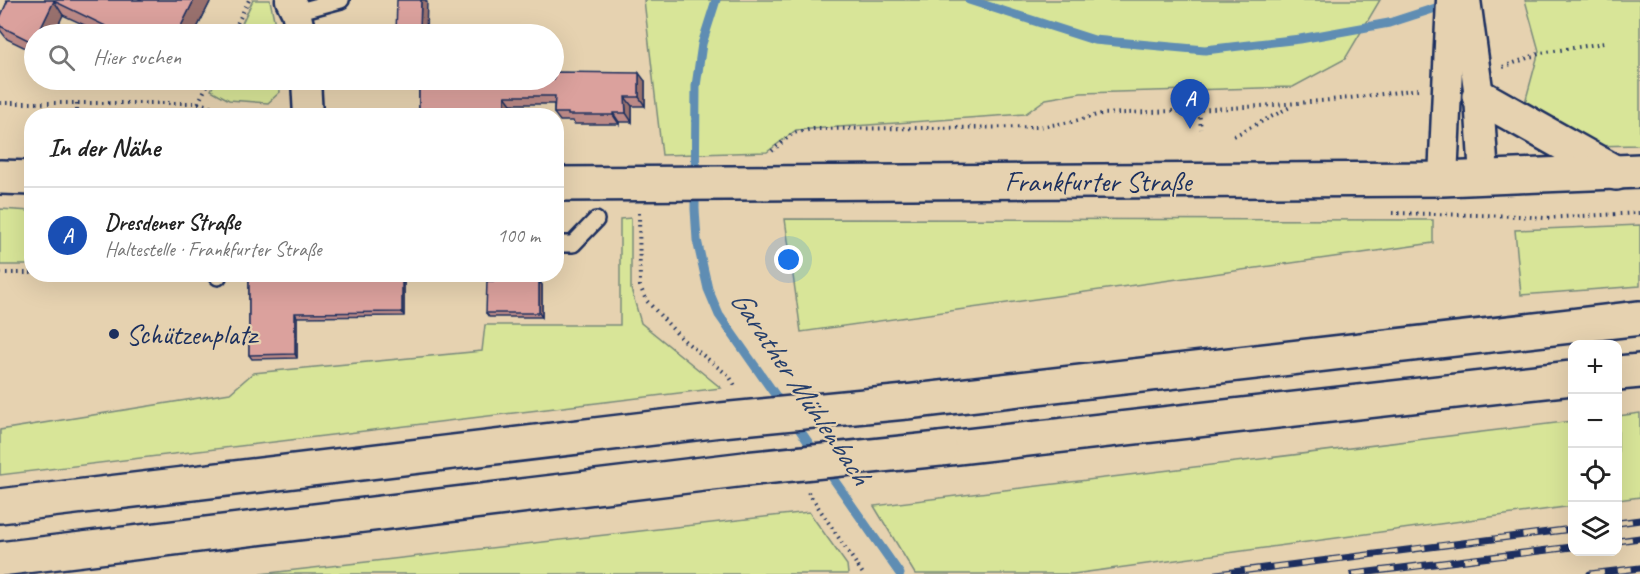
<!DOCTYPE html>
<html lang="de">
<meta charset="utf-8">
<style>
body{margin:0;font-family:Caveat,sans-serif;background:#f6f6f6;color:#222}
.controls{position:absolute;right:18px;bottom:18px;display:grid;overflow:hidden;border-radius:12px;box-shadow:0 6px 24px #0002}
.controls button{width:54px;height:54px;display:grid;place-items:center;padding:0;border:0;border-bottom:2px solid #e0e0e0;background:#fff;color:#222;font:30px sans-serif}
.you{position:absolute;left:789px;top:260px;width:21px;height:21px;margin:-15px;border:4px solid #fff;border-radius:50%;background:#1a73e8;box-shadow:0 0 0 9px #1a73e833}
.badge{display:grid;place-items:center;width:39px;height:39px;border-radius:50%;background:#d93025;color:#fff;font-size:20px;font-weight:700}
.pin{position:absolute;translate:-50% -50px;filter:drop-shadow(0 2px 3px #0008)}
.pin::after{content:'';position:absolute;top:32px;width:21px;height:18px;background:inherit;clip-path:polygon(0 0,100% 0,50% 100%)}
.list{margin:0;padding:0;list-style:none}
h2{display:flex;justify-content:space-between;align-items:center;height:78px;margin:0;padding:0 24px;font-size:26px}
h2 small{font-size:20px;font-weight:400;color:#767676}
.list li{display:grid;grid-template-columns:39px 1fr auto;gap:18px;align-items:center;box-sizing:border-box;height:96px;padding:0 24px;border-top:2px solid #e0e0e0}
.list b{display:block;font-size:22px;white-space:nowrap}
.list p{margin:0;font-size:20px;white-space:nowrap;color:#767676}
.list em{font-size:20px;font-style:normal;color:#767676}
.icon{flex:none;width:33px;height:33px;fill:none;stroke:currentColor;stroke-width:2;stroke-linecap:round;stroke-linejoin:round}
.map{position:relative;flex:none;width:1640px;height:574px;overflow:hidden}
.search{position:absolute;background:#fff;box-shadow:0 6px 24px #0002;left:24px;top:24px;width:540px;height:66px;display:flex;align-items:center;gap:15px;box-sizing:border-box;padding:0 21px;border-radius:33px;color:#767676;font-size:22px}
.panel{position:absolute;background:#fff;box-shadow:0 6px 24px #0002;left:24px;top:108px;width:540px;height:174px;border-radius:24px}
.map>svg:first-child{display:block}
.green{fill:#d8e598;stroke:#7a8a7b;stroke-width:1.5}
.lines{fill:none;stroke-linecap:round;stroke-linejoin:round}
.stream{stroke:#5e8db3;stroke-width:9}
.lane-casing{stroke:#1b2f5e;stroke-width:20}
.street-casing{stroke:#1b2f5e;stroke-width:33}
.primary-casing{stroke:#1b2f5e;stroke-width:38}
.highway-casing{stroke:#1b2f5e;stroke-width:38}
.path{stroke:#1b2f5e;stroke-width:4;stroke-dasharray:1.5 4.5;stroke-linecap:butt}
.lane{stroke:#e6d2b0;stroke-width:15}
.street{stroke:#e6d2b0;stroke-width:28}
.primary{stroke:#e6d2b0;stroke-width:33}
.highway{stroke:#e6d2b0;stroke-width:33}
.rail-casing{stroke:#1b2f5e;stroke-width:7}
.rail{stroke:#e6d2b0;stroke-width:4.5;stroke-dasharray:14;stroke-linecap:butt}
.highway-bridge-casing{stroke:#1b2f5e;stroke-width:38;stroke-linecap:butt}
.highway-bridge{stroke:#e6d2b0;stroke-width:33}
.wall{fill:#bc8a87;stroke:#1b2f5e;stroke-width:1.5}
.shaded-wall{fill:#99716e;stroke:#1b2f5e;stroke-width:1.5}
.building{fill:#dba19d;stroke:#1b2f5e;stroke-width:1.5}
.poi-dot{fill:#1b2f5e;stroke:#e6d2b0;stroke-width:2}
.labels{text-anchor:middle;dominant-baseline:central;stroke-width:4.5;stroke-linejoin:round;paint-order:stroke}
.street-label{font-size:28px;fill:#1b2f5e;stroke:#e6d2b0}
.poi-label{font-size:28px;fill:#1b2f5e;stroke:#e6d2b0;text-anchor:start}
.water-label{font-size:30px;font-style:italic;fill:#263f6c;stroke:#e6d2b0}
</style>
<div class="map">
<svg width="1640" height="574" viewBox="0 0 1640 574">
<rect width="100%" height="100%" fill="#e6d2b0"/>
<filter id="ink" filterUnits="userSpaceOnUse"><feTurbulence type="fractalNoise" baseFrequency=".0167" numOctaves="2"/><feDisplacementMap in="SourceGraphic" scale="12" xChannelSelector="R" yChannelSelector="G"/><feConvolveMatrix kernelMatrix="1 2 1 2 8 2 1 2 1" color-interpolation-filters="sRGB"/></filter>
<g filter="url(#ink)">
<g class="green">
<polygon points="253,0 270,0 277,34 237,34"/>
<polygon points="644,0 1380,0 1345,59 1293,87 1081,93 1046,99 1025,114 796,130 767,152 662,155"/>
<polygon points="1525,0 1640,0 1640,145 1589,146 1523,110 1539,51"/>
<polygon points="216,80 279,80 280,92 268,103 229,100 211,90"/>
<polygon points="0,209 31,211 31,265 0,265"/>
<polygon points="631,218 631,289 641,323 721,388 0,475 0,430 230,393 253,373 482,351 485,325 620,325 620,219"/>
<polygon points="785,219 1433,220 1433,243 801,332"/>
<polygon points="1640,225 1640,286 1521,295 1515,230"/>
<polygon points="1640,413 1640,497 1618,500 1618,416"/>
<polygon points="1572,421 1572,506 1073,574 915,574 874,506"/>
<polygon points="809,512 847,565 848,574 260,574"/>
</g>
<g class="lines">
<g class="stream">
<polyline points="716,0 702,44 696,86 695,209 697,240 708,289 719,315 783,406"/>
<polyline points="969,0 1094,40 1205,50 1300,39 1389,23 1448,4"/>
<polyline points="793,420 817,455"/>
<polyline points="825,467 900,574"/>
</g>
<g class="lane-casing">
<g id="lane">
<polyline points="296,12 341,0"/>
<polyline points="556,244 573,244 596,220"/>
<polyline points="218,277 218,274"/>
</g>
</g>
<g class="street-casing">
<g id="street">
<polyline points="290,0 296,12 301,34"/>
<polyline points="1466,0 1479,96 1484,178"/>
<polyline points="306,80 308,116"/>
<polyline points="1443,179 1451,0"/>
</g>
</g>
<g class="primary-casing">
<g id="primary">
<polyline points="1479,96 1616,173"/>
<polyline points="0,177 32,178"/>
<polyline points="556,184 1443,179 1640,171"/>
</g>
</g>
<g class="highway-casing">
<g id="highway">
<polyline points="1618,373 1640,371"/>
<polyline points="906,402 1640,318"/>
<polyline points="940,449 1572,378"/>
<polyline points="0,506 721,420"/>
<polyline points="0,559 745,469"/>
</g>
</g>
<g class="path">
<polyline points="232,34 249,0"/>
<polyline points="1503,67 1541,53 1604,43"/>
<polyline points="0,103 198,103 222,109 232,116"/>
<polyline points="77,103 77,116"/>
<polyline points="198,103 210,80"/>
<polyline points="1199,111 1201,129"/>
<polyline points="1234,136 1292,106"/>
<path d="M 772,151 L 793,133 L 813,129 L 1039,127 L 1071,122 L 1101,114 C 1207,110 1313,105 1418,89"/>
<polyline points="639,213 640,286 646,300 681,338 729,376 736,387"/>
<polyline points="1392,213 1519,216 1544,218 1640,213"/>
<polyline points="0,273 32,273"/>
<polyline points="808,492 863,574"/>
</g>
<use href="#lane" class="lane"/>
<use href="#street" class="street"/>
<use href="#primary" class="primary"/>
<use href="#highway" class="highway"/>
<g class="rail-casing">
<g id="rail">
<polyline points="1618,523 1640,520"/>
<polyline points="1618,541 1640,538"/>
<polyline points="1217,574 1572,529"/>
<polyline points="1353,574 1572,547"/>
<polyline points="1590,574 1640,568"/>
</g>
</g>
<use href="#rail" class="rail"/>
<g class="highway-bridge-casing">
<g id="highway-bridge">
<polyline points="721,420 906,402"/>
<polyline points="745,469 940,449"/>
</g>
</g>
<use href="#highway-bridge" class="highway-bridge"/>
</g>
<g class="wall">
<polygon points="6,0 211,0 194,34 104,34 63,15 34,34 34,52 7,39 0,30 0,18 7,2"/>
<polygon points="645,81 645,106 632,106 632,122 619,122 619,124 574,124 573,121 560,121 554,113 554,104 511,104 511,116 422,116 419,111 419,89 416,84"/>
<polygon points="249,274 404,274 404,316 297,317 297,358 252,359 249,355"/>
<polygon points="539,281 542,285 542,317 489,317 486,313"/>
</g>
<g class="shaded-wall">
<polygon points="194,0 211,0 194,34 177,34"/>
<polygon points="421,0 425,0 427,2 426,34 420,29"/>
<polygon points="54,1 63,15 54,34 38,34"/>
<polygon points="639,73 645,81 645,106 639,97"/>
<polygon points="505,96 511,104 511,116 507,116 505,112"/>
<polygon points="625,97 632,106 632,122 626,113"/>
<polygon points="613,113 619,122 619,124 613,115"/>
<polygon points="402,274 404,274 404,316 402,312"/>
<polygon points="539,281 542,285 542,317 539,313"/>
<polygon points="295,313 297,317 297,358 295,354"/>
</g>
<g class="building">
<polygon points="8,0 194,0 177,34 114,34 112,33 114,30 54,1 38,34 34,34 34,43 0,26 0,18"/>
<polygon points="397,0 421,0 420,29 480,30 480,34 396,34"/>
<polygon points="554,72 639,73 639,97 625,97 626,113 613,113 613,115 568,115 568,113 554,113 555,96 505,96 505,112 419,111 419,85 416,84 416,80 554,80"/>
<polygon points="249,274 402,274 402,312 295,313 295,354 249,355"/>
<polygon points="487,281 539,281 539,313 486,313"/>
</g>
</g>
<circle class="poi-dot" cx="114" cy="334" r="6"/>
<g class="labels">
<g class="street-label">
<text x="1098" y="181">Frankfurter Straße</text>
</g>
<g class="poi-label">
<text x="126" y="334">Schützenplatz</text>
</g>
<g class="water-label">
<text transform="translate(801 387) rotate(56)">Garather Mühlenbach</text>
</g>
</g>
</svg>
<div class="controls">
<button>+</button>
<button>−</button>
<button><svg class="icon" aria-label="locate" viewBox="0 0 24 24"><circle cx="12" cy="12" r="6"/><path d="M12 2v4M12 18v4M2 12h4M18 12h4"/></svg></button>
<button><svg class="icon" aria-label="layers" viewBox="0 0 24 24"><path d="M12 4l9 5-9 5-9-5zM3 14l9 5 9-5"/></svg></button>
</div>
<div class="you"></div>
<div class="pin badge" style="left:1190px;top:129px;background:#1a4fb4">A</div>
<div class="search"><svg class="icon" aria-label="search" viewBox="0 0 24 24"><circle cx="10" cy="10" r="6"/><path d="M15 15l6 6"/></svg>Hier suchen</div>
<section class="panel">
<h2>In der Nähe<small></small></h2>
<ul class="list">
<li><span class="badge" style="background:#1a4fb4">A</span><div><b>Dresdener Straße</b><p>Haltestelle · Frankfurter Straße</p></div><em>100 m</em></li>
</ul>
</section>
</div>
